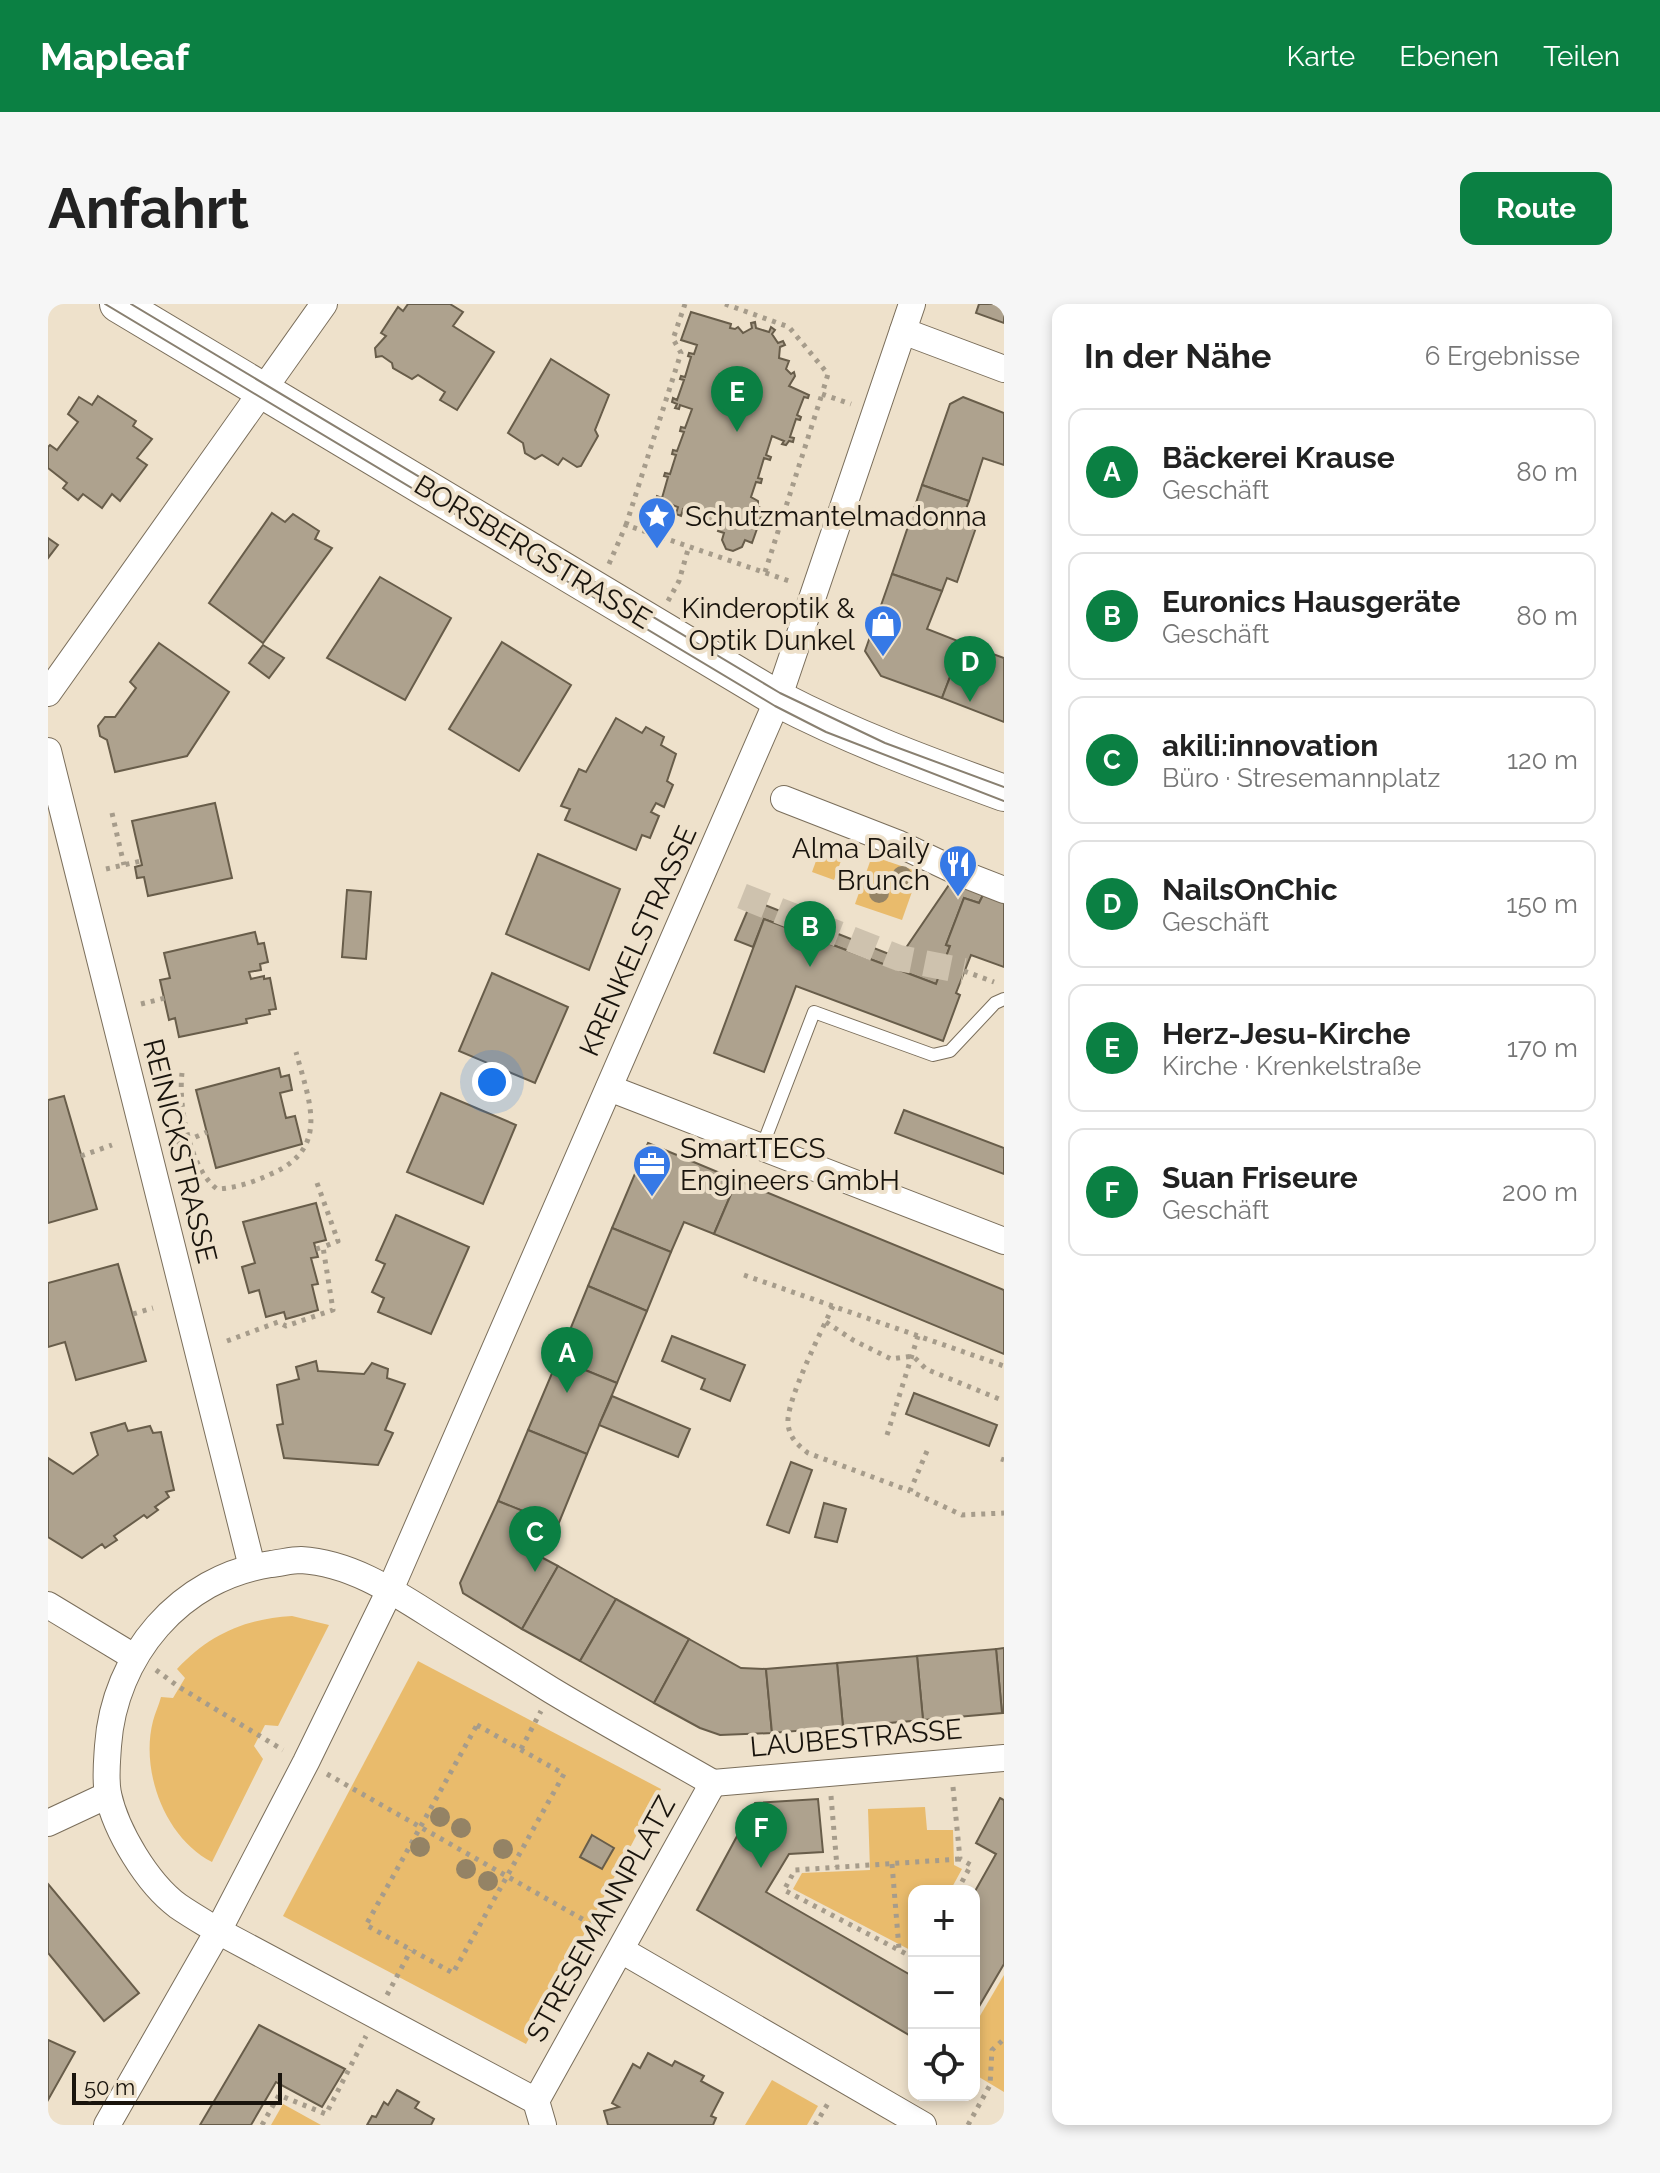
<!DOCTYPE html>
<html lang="de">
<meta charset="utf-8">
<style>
body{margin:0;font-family:Raleway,sans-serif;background:#f6f6f6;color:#222}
.controls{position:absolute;right:24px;bottom:24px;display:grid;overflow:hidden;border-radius:16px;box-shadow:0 4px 12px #0003}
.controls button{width:72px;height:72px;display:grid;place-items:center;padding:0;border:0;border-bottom:2px solid #e0e0e0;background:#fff;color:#222;font:40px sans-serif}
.scale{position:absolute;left:24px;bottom:20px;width:210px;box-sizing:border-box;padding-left:8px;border:4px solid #19140d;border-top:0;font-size:22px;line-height:28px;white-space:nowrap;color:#19140d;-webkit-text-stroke:6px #eee1cb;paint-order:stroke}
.you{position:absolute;left:444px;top:778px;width:28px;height:28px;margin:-20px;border:6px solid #fff;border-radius:50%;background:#1a73e8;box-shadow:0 0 0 12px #1a73e833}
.badge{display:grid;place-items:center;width:52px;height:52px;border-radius:50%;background:#0b8043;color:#fff;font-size:26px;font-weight:700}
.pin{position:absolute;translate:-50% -66px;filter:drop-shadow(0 2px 4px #0008)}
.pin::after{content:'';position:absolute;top:42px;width:28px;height:24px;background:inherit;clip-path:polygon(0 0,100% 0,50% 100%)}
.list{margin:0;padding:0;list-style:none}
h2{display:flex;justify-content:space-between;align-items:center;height:104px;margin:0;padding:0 32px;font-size:34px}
h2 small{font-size:26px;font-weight:400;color:#767676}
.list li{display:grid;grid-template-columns:52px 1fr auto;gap:24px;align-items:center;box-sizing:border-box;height:128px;margin:0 16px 16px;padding:0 16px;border:2px solid #e0e0e0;border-radius:16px}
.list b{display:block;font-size:30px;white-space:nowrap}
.list p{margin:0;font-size:26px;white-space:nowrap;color:#767676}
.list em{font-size:26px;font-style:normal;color:#767676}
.icon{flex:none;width:44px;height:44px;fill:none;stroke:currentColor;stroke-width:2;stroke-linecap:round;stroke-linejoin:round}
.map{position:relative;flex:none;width:956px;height:1821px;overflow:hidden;border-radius:16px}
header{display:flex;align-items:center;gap:48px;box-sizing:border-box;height:112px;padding:0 40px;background:#0b8043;color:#fff}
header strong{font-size:38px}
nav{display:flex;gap:44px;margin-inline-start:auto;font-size:28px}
.intro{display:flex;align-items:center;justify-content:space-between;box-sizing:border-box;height:192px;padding:0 48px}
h1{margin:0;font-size:56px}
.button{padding:20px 36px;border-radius:16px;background:#0b8043;color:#fff;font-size:28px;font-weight:700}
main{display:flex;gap:48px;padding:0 48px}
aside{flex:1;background:#fff;border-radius:16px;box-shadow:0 4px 12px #0003}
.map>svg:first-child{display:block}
.green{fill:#e9bb6c}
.building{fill:#aea28e;stroke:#685d4a;stroke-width:2}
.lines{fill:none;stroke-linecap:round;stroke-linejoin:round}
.street-tunnel{stroke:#cec2ae;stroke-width:26;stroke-dasharray:26 13;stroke-linecap:butt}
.lane-casing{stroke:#7a6e5b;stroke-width:14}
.street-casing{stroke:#7a6e5b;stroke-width:28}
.secondary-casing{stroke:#7a6e5b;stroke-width:38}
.path{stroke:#a69c8b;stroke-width:5;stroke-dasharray:4 6;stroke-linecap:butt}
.lane{stroke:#fff;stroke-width:12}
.street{stroke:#fff;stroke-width:26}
.secondary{stroke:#fff;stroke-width:36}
.tram{stroke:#898071;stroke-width:2}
.tree{fill:#948365}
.labels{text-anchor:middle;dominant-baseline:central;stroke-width:8;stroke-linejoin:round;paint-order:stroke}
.poi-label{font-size:28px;fill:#19140d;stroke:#eee1cb;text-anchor:start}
.street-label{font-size:28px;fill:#19140d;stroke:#eee1cb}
</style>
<header>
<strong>Mapleaf</strong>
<nav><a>Karte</a><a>Ebenen</a><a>Teilen</a></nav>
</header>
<div class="intro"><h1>Anfahrt</h1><a class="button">Route</a></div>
<main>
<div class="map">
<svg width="956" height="1821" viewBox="0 0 956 1821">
<rect width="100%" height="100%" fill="#eee1cb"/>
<g class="green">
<polygon points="772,546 794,554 786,576 764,568"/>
<polygon points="824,552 871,568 854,616 807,600"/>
<path d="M 244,1312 L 281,1321 L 230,1422 L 217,1421 L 206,1442 L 215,1455 L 164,1558 C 117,1534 92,1467 105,1417 C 107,1409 111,1401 113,1393 L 125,1394 L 137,1374 L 129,1365 C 162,1330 197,1315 244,1312 Z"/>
<polygon points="370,1357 613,1485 478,1740 235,1612"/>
<polygon points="877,1503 879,1526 905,1526 906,1561 914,1565 902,1587 866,1587 866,1648 745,1585 754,1569 822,1566 820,1505"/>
<polygon points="956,1671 956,1788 926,1770 926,1722"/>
<polygon points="724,1776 770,1802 759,1821 697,1821"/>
<polygon points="235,1800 273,1821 223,1821"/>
</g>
<g class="building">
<polygon points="360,0 402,0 415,8 405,22 446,48 409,106 392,96 397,88 370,71 364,75 345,64 344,59 334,52 328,53 327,44 338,32 333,29 350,3 355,7"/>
<polygon points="931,0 956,0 956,19 928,9"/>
<polygon points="643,8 683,20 682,24 687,25 690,23 695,29 704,24 703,19 707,18 708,24 721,28 723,23 727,26 724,30 730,39 735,37 737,41 732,43 731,54 741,57 738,65 743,70 746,68 747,72 741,82 761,91 760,94 756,93 749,111 753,113 752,116 748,115 742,133 746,134 745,138 741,137 738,141 734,140 736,137 724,132 718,151 723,153 722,156 716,154 710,174 714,175 713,179 708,178 703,193 710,197 710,203 716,205 704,239 697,236 694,243 685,247 678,245 674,236 676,229 670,227 673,218 665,215 663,221 639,213 641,207 635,205 633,212 628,210 630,203 619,199 617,204 613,202 614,198 608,196 609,192 614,194 620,173 616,172 617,169 622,170 628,151 624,150 625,146 629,147 636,128 632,127 633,123 637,124 644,105 632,101 631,105 627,104 629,100 624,98 625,94 629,96 636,76 632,75 633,72 637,73 643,53 640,52 641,49 646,50 649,41 633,36"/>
<polygon points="503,55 561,91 547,126 550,132 533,162 529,163 515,154 510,161 494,151 487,155 477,149 475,139 460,129"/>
<polygon points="50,92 88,117 85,122 104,135 89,154 99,161 72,197 64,190 54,204 35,190 30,196 15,184 19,179 0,164 0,143 2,141 9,146 30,118 20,110 31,93 44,101"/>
<polygon points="915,93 956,109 956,161 935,154 921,197 874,181 902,100"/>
<polygon points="874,181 921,197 916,210 931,215 909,278 899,274 894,287 844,270"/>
<polygon points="224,209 237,218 245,210 271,227 267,235 284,244 215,339 161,299"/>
<polygon points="0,234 10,241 0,254"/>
<polygon points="844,270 894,287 879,325 915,339 894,394 833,372 817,347"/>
<polygon points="332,273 403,314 357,396 279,354"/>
<polygon points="454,338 523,381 471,467 401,425"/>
<polygon points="111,339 181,388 139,452 67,468 59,436 52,432 50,422 57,413 67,413 88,384 82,378"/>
<polygon points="915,339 956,354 956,418 894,394"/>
<polygon points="215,341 236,354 221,374 201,359"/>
<polygon points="568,414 594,429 598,423 616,433 613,441 628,450 619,477 625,481 616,503 608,499 603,508 611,512 602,534 594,531 588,546 517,516 522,505 513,502 531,465 538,468"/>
<polygon points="167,499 184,574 100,592 96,573 89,574 87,563 94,561 84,517"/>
<polygon points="490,550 572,585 541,666 458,630"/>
<polygon points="905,575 956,594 956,599 935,591 931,599 916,594 898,641 902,642 888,680 716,615 705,643 687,636 704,596 851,654"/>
<polygon points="299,586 323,588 318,655 294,653"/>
<polygon points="935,591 956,599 956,663 923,651 908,689 912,691 895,737 748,682 716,768 666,749 716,615 888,680 902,642 898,641 916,594 931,599"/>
<polygon points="207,628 210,640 216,639 220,658 212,660 213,666 201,668 203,675 216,672 216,675 222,674 228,705 221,706 222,710 198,715 199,719 131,733 127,714 121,716 112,676 122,674 116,649"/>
<polygon points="444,669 520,703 487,779 411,747"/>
<polygon points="231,764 233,773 241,771 244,786 232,789 238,814 247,812 254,840 168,864 148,786"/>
<polygon points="393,789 468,821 435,900 359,868"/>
<polygon points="16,792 49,905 0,919 0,796"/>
<polygon points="856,806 956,844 956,870 847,829"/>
<polygon points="600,839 689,876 666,930 636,918 623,948 564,924"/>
<polygon points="689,876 956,986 956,1050 666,930"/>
<polygon points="268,899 278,936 266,939 270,953 263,954 270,980 264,981 270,1006 238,1015 236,1008 218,1013 211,986 201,989 194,963 207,959 195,918"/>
<polygon points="348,911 421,943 383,1030 330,1008 336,994 324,988 337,960 328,956"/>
<polygon points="564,924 623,948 599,1007 540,982"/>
<polygon points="70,960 98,1057 28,1076 17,1038 0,1043 0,979"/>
<polygon points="540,982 599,1007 569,1079 510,1055"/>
<polygon points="624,1032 697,1061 682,1097 653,1085 657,1075 614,1057"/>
<polygon points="510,1055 569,1079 539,1150 480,1126"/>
<polygon points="268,1057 270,1067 316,1070 324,1059 340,1065 339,1074 357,1080 337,1126 345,1129 330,1161 236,1154 229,1121 235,1120 229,1081 251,1075 248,1063"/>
<polygon points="866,1089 949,1121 941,1142 858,1110"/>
<polygon points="564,1092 642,1125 630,1153 551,1121"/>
<polygon points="77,1119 80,1127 102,1122 105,1129 113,1128 126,1186 118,1188 121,1193 107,1203 110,1206 99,1214 96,1211 66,1232 69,1236 57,1244 54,1240 34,1254 0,1233 0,1154 25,1170 50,1151 43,1129"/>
<polygon points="480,1126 539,1150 510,1221 450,1197"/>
<polygon points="743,1158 764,1166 741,1229 719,1221"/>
<polygon points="450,1197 510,1221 493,1253 510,1262 474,1325 415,1289 412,1279"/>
<polygon points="776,1199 798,1205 789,1238 767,1233"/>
<polygon points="510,1262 568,1295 532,1357 474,1325"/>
<polygon points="568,1295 641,1335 606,1399 532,1357"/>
<polygon points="641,1335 693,1364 718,1365 724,1429 672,1431 652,1424 606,1399"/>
<polygon points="956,1344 956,1409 954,1409 948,1345"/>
<polygon points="948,1345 954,1409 875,1416 869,1352"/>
<polygon points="869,1352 875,1416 795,1423 789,1359"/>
<polygon points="789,1359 795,1423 724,1429 718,1365"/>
<polygon points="952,1494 956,1496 956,1660 926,1711 926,1589 948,1550 928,1539"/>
<polygon points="770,1495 775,1548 741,1550 718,1588 866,1673 866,1734 649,1606 707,1499"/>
<polygon points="544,1531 566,1544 554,1565 532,1553"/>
<polygon points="0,1580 91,1689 56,1717 0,1649"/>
<polygon points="211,1721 297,1765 274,1803 228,1778 203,1821 152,1821"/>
<polygon points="0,1736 27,1748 0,1796"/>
<polygon points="600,1749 624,1762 627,1757 656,1772 653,1777 675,1789 663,1812 668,1814 665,1821 560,1821 556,1807 571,1803 564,1799 585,1760 592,1764"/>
<polygon points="349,1786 371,1798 367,1804 386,1815 383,1821 319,1821 324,1812 328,1813 336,1798 340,1801"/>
</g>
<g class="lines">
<polyline class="street-tunnel" points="694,592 851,654 916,667"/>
<g class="lane-casing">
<polyline id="lane" points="714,843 766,708 885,751 902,747 947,699 956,695"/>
</g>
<g class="street-casing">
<g id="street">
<polyline points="855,27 956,65"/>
<polyline points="0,389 276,0"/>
<polyline points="0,447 204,1263"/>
<polyline points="736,495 849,539 910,568 956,586"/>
<polyline points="561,784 956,937"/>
<polyline points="0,1301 86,1353"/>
<polyline points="665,1479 956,1454"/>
<polyline points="0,1519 60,1491"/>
<polyline points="573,1646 875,1821"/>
<path d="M 488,1797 L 170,1627 C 157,1619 143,1611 130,1602 C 99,1579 68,1527 60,1490 C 57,1475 59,1458 60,1442 C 66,1352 132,1273 223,1260 C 233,1259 243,1256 253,1256 C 306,1259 352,1292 395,1319 C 431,1341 467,1364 503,1386 C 556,1418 611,1448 665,1479"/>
<polyline points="488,1797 665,1479"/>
<polyline points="488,1797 495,1821"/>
<polyline points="59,1821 170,1627 258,1458 342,1286 730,395 864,0"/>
</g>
</g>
<g class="secondary-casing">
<path id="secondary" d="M 70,0 L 730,395 C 803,433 879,461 956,489"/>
</g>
<g class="path">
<polyline points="677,0 741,23 780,70 774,90 803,100"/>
<polyline points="578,221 633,49 625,35 637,0"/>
<polyline points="561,260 578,221 744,278"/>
<polyline points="717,268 774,90"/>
<polyline points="620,297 631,277 641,242"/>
<polyline points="64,509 76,561"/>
<polyline points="58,565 93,557"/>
<polyline points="916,667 946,678"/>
<polyline points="93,700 117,694"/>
<path d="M 134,769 C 130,802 142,865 169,885 C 188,884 206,878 223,870 C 283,844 261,797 248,748"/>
<polyline points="129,841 159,828"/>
<polyline points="33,852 64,841"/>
<polyline points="269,879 290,937 275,943"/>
<polyline points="696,971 956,1062"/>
<path d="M 785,1002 C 774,1026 738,1097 740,1119 C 741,1134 750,1141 760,1149 L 862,1187"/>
<polyline points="85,1010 105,1004"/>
<polyline points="778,1018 805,1036 843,1055 865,1052 878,1065 956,1097"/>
<polyline points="179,1037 230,1018 238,1022 285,1006 275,943 268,945"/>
<polyline points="839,1131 870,1032"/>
<polyline points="879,1147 862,1187 914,1211 956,1209"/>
<polyline points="953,1155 956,1156"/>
<polyline points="108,1366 131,1383 235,1446"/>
<polygon points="429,1421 516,1470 405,1669 318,1621"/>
<polyline points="473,1445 493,1407"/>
<polyline points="279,1470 536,1616 553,1630"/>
<polyline points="905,1483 912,1555 923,1561 909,1587"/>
<polyline points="783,1492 789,1563"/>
<polyline points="844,1560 851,1645"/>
<polyline points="866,1654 736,1586 747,1566 912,1555"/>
<polyline points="339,1691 363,1646"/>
<polyline points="214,1821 231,1791 278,1810 318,1732"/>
<polyline points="767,1821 782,1796"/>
<polyline points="920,1821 942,1781 944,1746 956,1735"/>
</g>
<use href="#lane" class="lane"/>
<use href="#street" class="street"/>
<use href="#secondary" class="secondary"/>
<g class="tram">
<polyline points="57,0 727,402 778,428 956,497"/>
<polyline points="83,0 732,389 837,439 956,483"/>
</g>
</g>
<g class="tree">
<circle cx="854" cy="572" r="10"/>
<circle cx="831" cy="589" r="10"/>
<circle cx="392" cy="1513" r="10"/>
<circle cx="413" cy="1524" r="10"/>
<circle cx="372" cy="1543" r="10"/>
<circle cx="455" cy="1545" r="10"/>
<circle cx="418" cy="1565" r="10"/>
<circle cx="440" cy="1577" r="10"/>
</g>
<defs>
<g id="sight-pin" transform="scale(2)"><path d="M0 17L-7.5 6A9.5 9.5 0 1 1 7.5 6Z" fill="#3679e6" stroke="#eee1cb"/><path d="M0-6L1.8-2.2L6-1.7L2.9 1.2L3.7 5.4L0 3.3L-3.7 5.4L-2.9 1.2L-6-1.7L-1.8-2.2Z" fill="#fff"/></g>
<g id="shop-pin" transform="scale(2)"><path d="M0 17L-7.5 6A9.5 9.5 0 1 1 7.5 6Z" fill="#3679e6" stroke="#eee1cb"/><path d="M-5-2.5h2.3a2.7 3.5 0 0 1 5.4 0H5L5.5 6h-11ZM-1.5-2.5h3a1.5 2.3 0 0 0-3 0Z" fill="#fff"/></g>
<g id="restaurant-pin" transform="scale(2)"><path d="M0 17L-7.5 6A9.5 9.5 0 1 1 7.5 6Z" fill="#3679e6" stroke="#eee1cb"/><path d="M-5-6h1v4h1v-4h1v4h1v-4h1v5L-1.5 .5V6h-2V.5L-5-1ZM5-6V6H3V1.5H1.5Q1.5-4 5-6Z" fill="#fff"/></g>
<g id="office-pin" transform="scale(2)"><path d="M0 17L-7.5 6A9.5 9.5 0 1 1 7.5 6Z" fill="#3679e6" stroke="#eee1cb"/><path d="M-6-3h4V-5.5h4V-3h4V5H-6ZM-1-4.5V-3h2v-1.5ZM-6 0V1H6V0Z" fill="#fff"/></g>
</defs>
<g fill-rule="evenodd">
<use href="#sight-pin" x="609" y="212"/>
<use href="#shop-pin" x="835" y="320"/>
<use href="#restaurant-pin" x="910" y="560"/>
<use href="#office-pin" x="604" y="860"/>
</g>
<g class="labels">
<g class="poi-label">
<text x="637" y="212">Schutzmantelmadonna</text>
<text x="807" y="304" text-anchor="end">Kinderoptik &amp;<tspan x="807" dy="32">Optik Dunkel</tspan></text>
<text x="882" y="544" text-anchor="end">Alma Daily<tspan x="882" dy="32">Brunch</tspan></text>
<text x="632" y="844">SmartTECS<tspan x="632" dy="32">Engineers GmbH</tspan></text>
</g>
<g class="street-label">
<text transform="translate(485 248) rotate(31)">BORSBERGSTRASSE</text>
<text transform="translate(590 637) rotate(-66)">KRENKELSTRASSE</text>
<text transform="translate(132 847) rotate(76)">REINICKSTRASSE</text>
<text transform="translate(808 1434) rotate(-5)">LAUBESTRASSE</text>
<text transform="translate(553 1615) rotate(-61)">STRESEMANNPLATZ</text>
</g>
</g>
</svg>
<div class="controls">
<button>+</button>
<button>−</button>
<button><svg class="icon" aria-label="locate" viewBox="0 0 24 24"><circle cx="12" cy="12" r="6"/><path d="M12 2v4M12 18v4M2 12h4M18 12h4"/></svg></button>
</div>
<div class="scale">50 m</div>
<div class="you"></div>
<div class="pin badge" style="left:519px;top:1089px">A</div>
<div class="pin badge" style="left:762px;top:663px">B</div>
<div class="pin badge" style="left:487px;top:1268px">C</div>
<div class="pin badge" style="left:922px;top:398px">D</div>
<div class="pin badge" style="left:689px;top:128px">E</div>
<div class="pin badge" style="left:713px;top:1564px">F</div>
</div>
<aside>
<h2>In der Nähe<small>6 Ergebnisse</small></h2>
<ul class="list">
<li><span class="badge">A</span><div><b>Bäckerei Krause</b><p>Geschäft</p></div><em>80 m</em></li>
<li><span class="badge">B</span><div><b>Euronics Hausgeräte</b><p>Geschäft</p></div><em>80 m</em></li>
<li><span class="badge">C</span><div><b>akili:innovation</b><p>Büro · Stresemannplatz</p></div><em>120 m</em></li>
<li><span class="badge">D</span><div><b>NailsOnChic</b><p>Geschäft</p></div><em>150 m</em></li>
<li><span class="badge">E</span><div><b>Herz-Jesu-Kirche</b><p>Kirche · Krenkelstraße</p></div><em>170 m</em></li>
<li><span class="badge">F</span><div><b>Suan Friseure</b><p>Geschäft</p></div><em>200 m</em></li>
</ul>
</aside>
</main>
